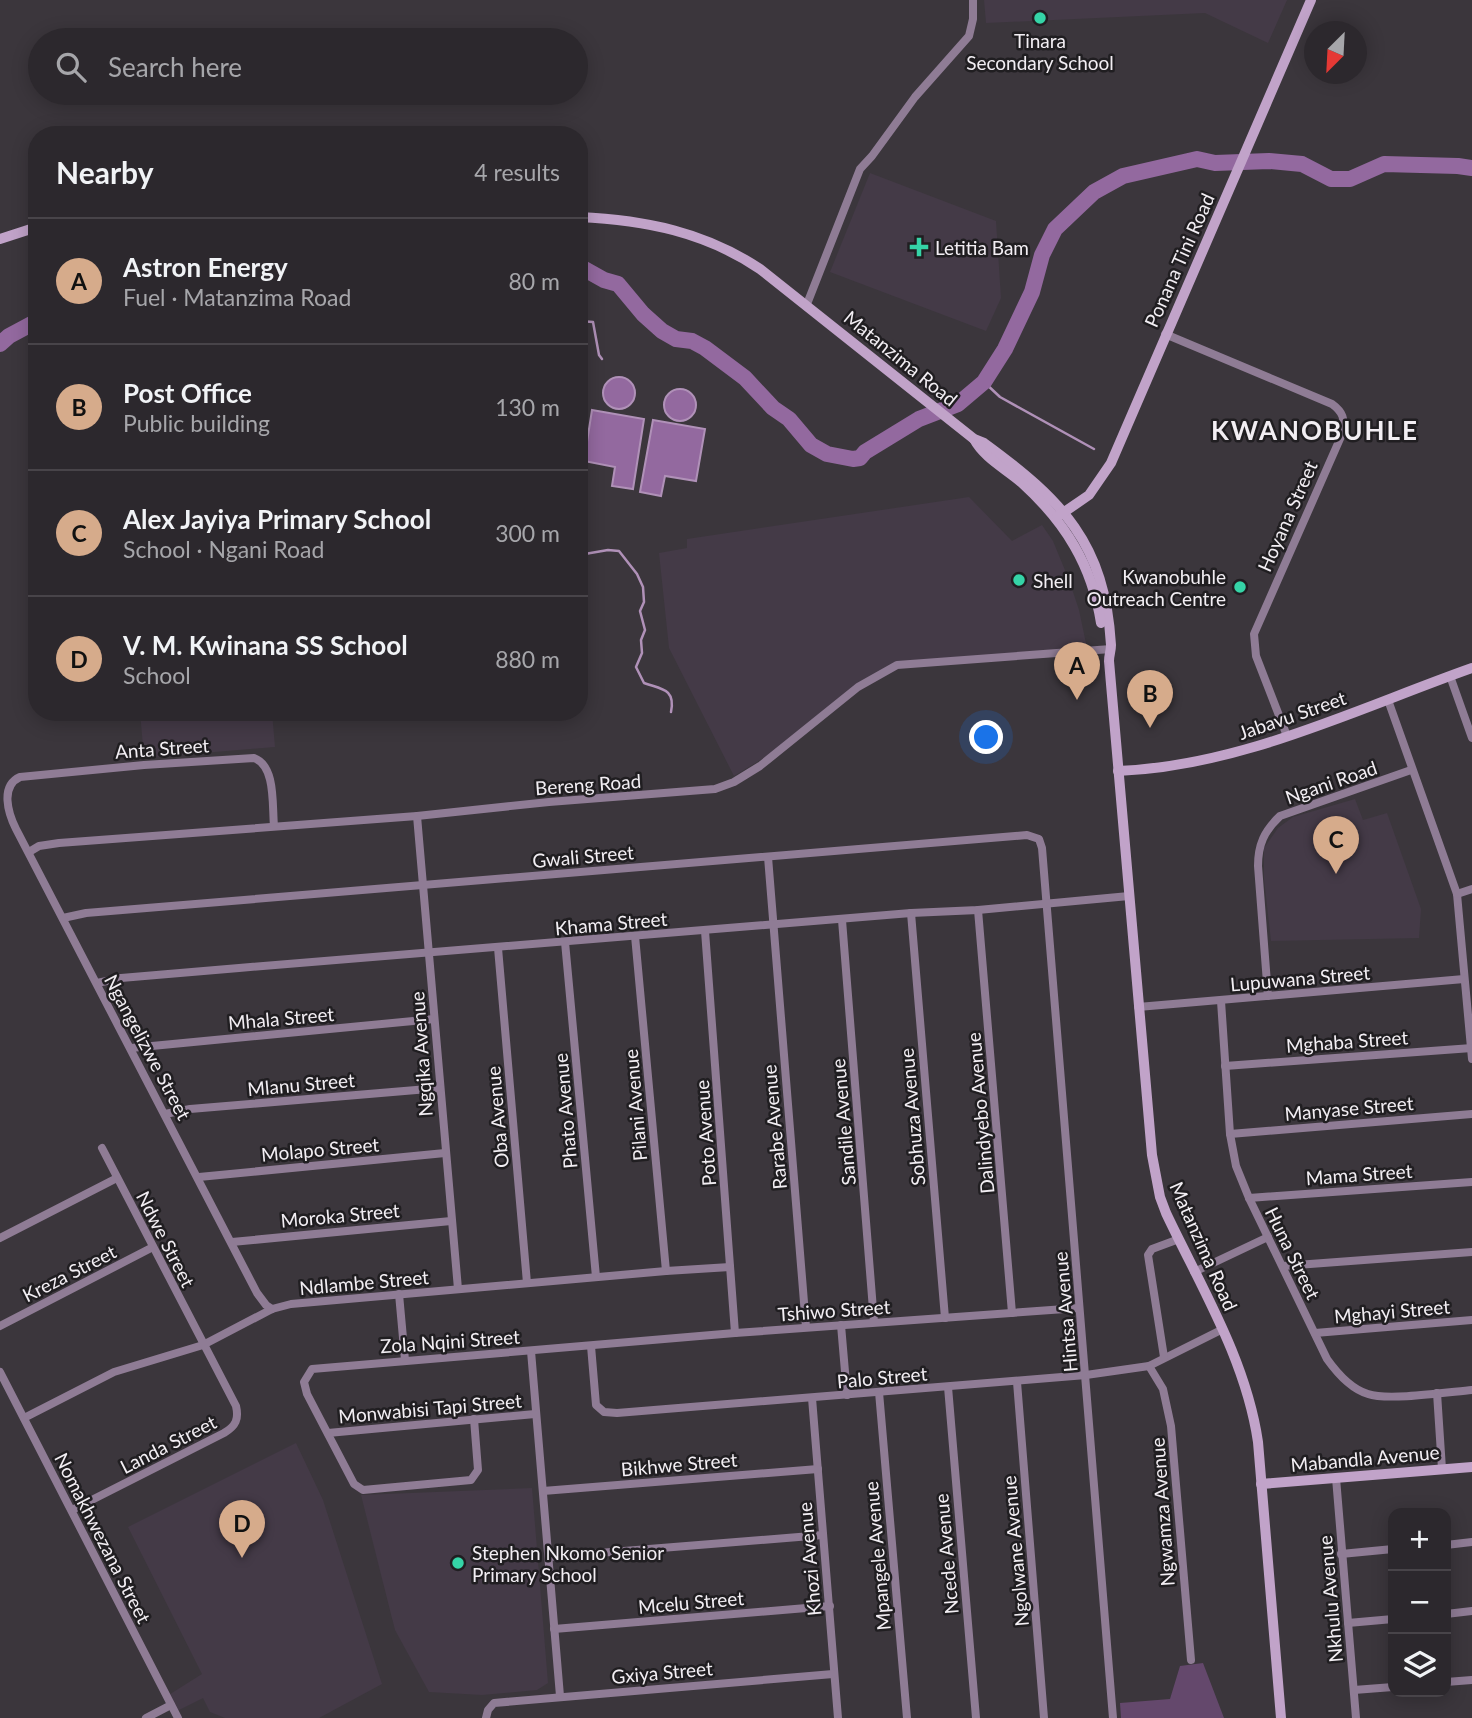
<!DOCTYPE html>
<meta charset="utf-8">
<style>
body{margin:0;font-family:Lato,sans-serif;background:#343035;color:#f1f3f6}
.controls{position:absolute;right:21px;bottom:21px;display:grid;overflow:hidden;border-radius:14px;box-shadow:0 4px 18px #0003}
.controls button{width:63px;height:63px;display:grid;place-items:center;padding:0;border:0;border-bottom:2px solid #484449;background:#2c282d;color:#f1f3f6;font:35px sans-serif}
.compass{position:absolute;left:1304px;top:21px;width:63px;height:63px;border-radius:50%;background:#2c282d;box-shadow:0 4px 18px #0003;rotate:204deg}
.you{position:absolute;left:987px;top:738px;width:24px;height:24px;margin:-18px;border:5px solid #fff;border-radius:50%;background:#1a73e8;box-shadow:0 0 0 10px #1a73e833}
.badge{display:grid;place-items:center;width:46px;height:46px;border-radius:50%;background:#d6ab8b;color:#111;font-size:23px;font-weight:700}
.pin{position:absolute;translate:-50% -58px;filter:drop-shadow(0 2px 4px #0008)}
.pin::after{content:'';position:absolute;top:37px;width:24px;height:21px;background:inherit;clip-path:polygon(0 0,100% 0,50% 100%)}
.list{margin:0;padding:0;list-style:none}
h2{display:flex;justify-content:space-between;align-items:center;height:91px;margin:0;padding:0 28px;font-size:30px}
h2 small{font-size:23px;font-weight:400;color:#a6a6aa}
.list li{display:grid;grid-template-columns:46px 1fr auto;gap:21px;align-items:center;box-sizing:border-box;height:126px;padding:0 28px;border-top:2px solid #484449}
.list b{display:block;font-size:26px;white-space:nowrap}
.list p{margin:0;font-size:23px;white-space:nowrap;color:#a6a6aa}
.list em{font-size:23px;font-style:normal;color:#a6a6aa}
.icon{flex:none;width:38px;height:38px;fill:none;stroke:currentColor;stroke-width:2;stroke-linecap:round;stroke-linejoin:round}
.map{position:relative;flex:none;width:1472px;height:1718px;overflow:hidden}
.search{position:absolute;background:#2c282d;box-shadow:0 4px 18px #0003;left:28px;top:28px;width:560px;height:77px;display:flex;align-items:center;gap:18px;box-sizing:border-box;padding:0 24px;border-radius:38px;color:#a6a6aa;font-size:26px}
.panel{position:absolute;background:#2c282d;box-shadow:0 4px 18px #0003;left:28px;top:126px;width:560px;height:595px;border-radius:28px}
.map>svg:first-child{display:block}
.built{fill:#443a47}
.green{fill:#64486c}
.water{fill:#93699f;stroke:#b091b8;stroke-width:2}
.lines{fill:none;stroke-linecap:round;stroke-linejoin:round}
.stream{stroke:#b091b8;stroke-width:2.5}
.river{stroke:#93699f;stroke-width:16}
.street{stroke:#8f7c95;stroke-width:8}
.secondary{stroke:#c1a3c9;stroke-width:10}
.poi-dot{fill:#35d4a7;stroke:#201e21;stroke-width:2.5}
.labels{text-anchor:middle;dominant-baseline:central;stroke-width:5;stroke-linejoin:round;paint-order:stroke}
.poi-label{font-size:19px;fill:#f2eef3;stroke:#201e21;text-anchor:start}
.street-label{font-size:19px;fill:#f2eef3;stroke:#201e21}
.district-label{font-size:26px;font-weight:bold;letter-spacing:2px;fill:#f2eef3;stroke:#201e21}
</style>
<div class="map">
<svg width="1472" height="1718" viewBox="0 0 1472 1718">
<rect width="100%" height="100%" fill="#3b363c"/>
<g class="built">
<polygon points="984,0 1287,0 1268,43 1205,13 986,23"/>
<polygon points="870,173 996,221 1001,298 986,331 830,272"/>
<polygon points="969,497 1012,541 1042,525 1053,541 1069,580 1079,610 1087,648 894,662 858,683 767,756 734,776 669,648 659,553 687,548 687,539"/>
<polygon points="140,712 272,712 275,747 144,758"/>
<polygon points="1355,799 1363,820 1387,813 1421,909 1419,938 1271,941 1264,879 1264,848 1278,828 1293,817"/>
<polygon points="296,1443 323,1500 382,1684 319,1718 225,1718 210,1712 203,1698 175,1712 167,1696 202,1674 128,1527"/>
<polygon points="532,1488 548,1683 537,1690 482,1695 429,1692 395,1630 361,1495"/>
</g>
<polygon class="green" points="1203,1663 1224,1718 1121,1718 1120,1703 1170,1699 1180,1666"/>
<g class="water">
<circle cx="619" cy="393" r="16"/>
<circle cx="680" cy="405" r="16"/>
<polygon points="592,410 644,419 633,489 612,486 615,467 584,461"/>
<polygon points="653,420 705,429 696,481 665,476 661,496 640,492"/>
</g>
<g class="lines">
<g class="stream">
<polyline points="579,321 593,322 599,355 602,359"/>
<polyline points="984,382 1000,397 1094,449"/>
<path d="M 579,555 L 608,550 L 619,551 L 637,574 L 643,587 L 644,602 L 640,611 L 645,630 L 641,640 L 642,653 L 636,667 L 644,683 C 660,689 676,688 671,712"/>
</g>
<g class="river">
<polyline points="579,266 604,280 618,284 643,314 662,331 676,339 692,341 705,348 745,378 773,408 789,419 811,445 827,454 853,459 860,458 865,452 919,419 958,404 984,382 1005,349 1032,292 1042,255 1055,229 1094,192 1123,176 1197,159 1215,163 1269,161 1302,164 1331,179 1350,179 1384,164 1458,166 1472,168"/>
<polyline points="0,344 9,336 37,321"/>
</g>
<g class="street">
<polyline points="807,304 860,169 872,156 915,97 969,36 973,19 973,0"/>
<path d="M 1165,334 L 1332,404 C 1343,412 1345,419 1343,432 L 1254,634 L 1256,656 L 1287,736"/>
<polyline points="1450,676 1472,738"/>
<polyline points="1388,700 1457,894 1472,1059"/>
<polyline points="417,816 458,1289"/>
<polyline points="29,852 39,846 59,843 417,816 549,802 715,789 734,782 760,766 858,687 897,665 1111,649"/>
<polyline points="768,857 806,1327"/>
<polyline points="1457,894 1472,889"/>
<polyline points="978,910 1012,1313"/>
<polyline points="911,913 945,1318"/>
<polyline points="63,918 86,913 1027,835 1039,839 1042,848 1113,1718"/>
<polyline points="842,920 874,1322"/>
<polyline points="705,931 735,1333"/>
<polyline points="635,936 666,1271"/>
<polyline points="565,942 596,1277"/>
<polyline points="498,948 527,1283"/>
<polyline points="97,983 121,978 239,968 911,913 978,910 1129,896"/>
<path d="M 1268,996 L 1258,866 C 1258,845 1264,831 1280,816 L 1411,770"/>
<path d="M 1221,1001 L 1230,1134 L 1236,1166 L 1249,1198 L 1327,1359 C 1337,1373 1351,1389 1368,1394 C 1388,1401 1449,1392 1472,1390"/>
<polyline points="1138,1007 1464,979"/>
<polyline points="131,1048 434,1019"/>
<polyline points="1225,1066 1472,1048"/>
<polyline points="165,1114 190,1109 440,1088"/>
<polyline points="1230,1134 1472,1114"/>
<polyline points="199,1177 445,1153"/>
<polyline points="1249,1198 1472,1182"/>
<polyline points="0,1238 117,1178"/>
<polyline points="232,1242 451,1221"/>
<polyline points="1283,1266 1472,1252"/>
<polyline points="1194,1272 1268,1237"/>
<polyline points="399,1294 405,1360"/>
<path d="M 272,1309 L 266,1305 L 257,1293 L 16,829 C 8,813 0,786 20,777 L 144,765 L 254,758 C 276,766 272,805 274,826"/>
<polyline points="841,1325 847,1395"/>
<polyline points="0,1326 153,1247"/>
<polyline points="1315,1333 1472,1320"/>
<polyline points="591,1346 596,1405 604,1412 617,1413 1086,1375 1149,1366 1223,1329"/>
<polyline points="531,1351 560,1696"/>
<polyline points="1164,1357 1148,1255 1152,1249 1179,1239"/>
<polyline points="1149,1366 1163,1389 1171,1426 1191,1660"/>
<polyline points="0,1372 178,1718"/>
<polyline points="1017,1382 1044,1718"/>
<polyline points="948,1387 976,1718"/>
<polyline points="879,1392 907,1718"/>
<polyline points="1437,1393 1442,1469"/>
<polyline points="812,1398 838,1718"/>
<polyline points="24,1418 114,1372 203,1345 272,1309 291,1304 666,1271 730,1267"/>
<polyline points="474,1419 478,1470 471,1480 363,1490 354,1484 307,1394 304,1382 312,1369 735,1333 1079,1308"/>
<polyline points="328,1433 535,1414"/>
<polyline points="1336,1478 1356,1718"/>
<polyline points="543,1491 818,1469"/>
<path d="M 72,1510 L 224,1433 C 236,1426 239,1419 236,1406 L 102,1148"/>
<polyline points="1446,1545 1472,1542"/>
<polyline points="1341,1554 1393,1549"/>
<polyline points="549,1557 823,1535"/>
<polyline points="1446,1614 1472,1611"/>
<polyline points="1348,1623 1393,1619"/>
<polyline points="554,1629 830,1606"/>
<polyline points="1446,1682 1472,1680"/>
<polyline points="1354,1690 1393,1687"/>
<polyline points="146,1718 171,1705"/>
<polyline points="486,1718 488,1710 494,1703 833,1674"/>
</g>
<g class="secondary">
<path d="M 579,217 C 645,220 705,232 760,269 L 974,439 L 984,443 C 1062,500 1105,543 1111,645 C 1111,651 1109,655 1109,661 L 1152,1155 L 1160,1197 L 1166,1213 C 1201,1287 1246,1360 1258,1442 L 1281,1718"/>
<polyline points="0,239 37,227"/>
<path d="M 974,439 C 984,458 1006,469 1022,483 C 1065,522 1092,565 1101,623"/>
<polyline points="1057,517 1089,495 1111,463 1311,0"/>
<path d="M 1118,771 C 1242,766 1356,709 1472,668"/>
<polyline points="1261,1484 1472,1467"/>
</g>
</g>
<g class="poi-dot">
<circle cx="1040" cy="18" r="7"/>
<path d="M915.5 236.5h7v7h7v7h-7v7h-7v-7h-7v-7h7z"/>
<circle cx="1019" cy="580" r="7"/>
<circle cx="1240" cy="587" r="7"/>
<circle cx="458" cy="1563" r="7"/>
</g>
<g class="labels">
<g class="poi-label">
<text x="1040" y="40" text-anchor="middle">Tinara<tspan x="1040" dy="22">Secondary School</tspan></text>
<text x="935" y="247">Letitia Bam</text>
<text x="1226" y="576" text-anchor="end">Kwanobuhle<tspan x="1226" dy="22">Outreach Centre</tspan></text>
<text x="1033" y="580">Shell</text>
<text x="472" y="1552">Stephen Nkomo Senior<tspan x="472" dy="22">Primary School</tspan></text>
</g>
<g class="street-label">
<text transform="translate(1179 260) rotate(-66)">Ponana Tini Road</text>
<text transform="translate(901 358) rotate(39)">Matanzima Road</text>
<text transform="translate(1287 516) rotate(-66)">Hoyana Street</text>
<text transform="translate(1292 715) rotate(-19)">Jabavu Street</text>
<text transform="translate(162 748) rotate(-4)">Anta Street</text>
<text transform="translate(1331 782) rotate(-19)">Ngani Road</text>
<text transform="translate(588 784) rotate(-4)">Bereng Road</text>
<text transform="translate(583 856) rotate(-5)">Gwali Street</text>
<text transform="translate(611 923) rotate(-5)">Khama Street</text>
<text transform="translate(1300 978) rotate(-5)">Lupuwana Street</text>
<text transform="translate(281 1018) rotate(-5)">Mhala Street</text>
<text transform="translate(1347 1041) rotate(-4)">Mghaba Street</text>
<text transform="translate(148 1047) rotate(62)">Ngangelizwe Street</text>
<text transform="translate(421 1054) rotate(-94)">Ngqika Avenue</text>
<text transform="translate(301 1084) rotate(-5)">Mlanu Street</text>
<text transform="translate(635 1105) rotate(-95)">Pilani Avenue</text>
<text transform="translate(1349 1108) rotate(-5)">Manyase Street</text>
<text transform="translate(565 1111) rotate(-95)">Phato Avenue</text>
<text transform="translate(980 1113) rotate(-95)">Dalindyebo Avenue</text>
<text transform="translate(497 1117) rotate(-95)">Oba Avenue</text>
<text transform="translate(912 1117) rotate(-95)">Sobhuza Avenue</text>
<text transform="translate(843 1122) rotate(-95)">Sandile Avenue</text>
<text transform="translate(774 1127) rotate(-95)">Rarabe Avenue</text>
<text transform="translate(705 1133) rotate(-94)">Poto Avenue</text>
<text transform="translate(320 1149) rotate(-5)">Molapo Street</text>
<text transform="translate(1359 1174) rotate(-4)">Mama Street</text>
<text transform="translate(340 1215) rotate(-5)">Moroka Street</text>
<text transform="translate(166 1239) rotate(63)">Ndwe Street</text>
<text transform="translate(1204 1246) rotate(66)">Matanzima Road</text>
<text transform="translate(1293 1253) rotate(64)">Huna Street</text>
<text transform="translate(69 1273) rotate(-27)">Kreza Street</text>
<text transform="translate(364 1282) rotate(-5)">Ndlambe Street</text>
<text transform="translate(834 1310) rotate(-4)">Tshiwo Street</text>
<text transform="translate(1392 1311) rotate(-5)">Mghayi Street</text>
<text transform="translate(1065 1312) rotate(-95)">Hintsa Avenue</text>
<text transform="translate(450 1341) rotate(-4)">Zola Nqini Street</text>
<text transform="translate(882 1377) rotate(-5)">Palo Street</text>
<text transform="translate(430 1408) rotate(-5)">Monwabisi Tapi Street</text>
<text transform="translate(168 1444) rotate(-27)">Landa Street</text>
<text transform="translate(1365 1458) rotate(-5)">Mabandla Avenue</text>
<text transform="translate(679 1464) rotate(-5)">Bikhwe Street</text>
<text transform="translate(1162 1512) rotate(-94)">Ngwamza Avenue</text>
<text transform="translate(103 1538) rotate(63)">Nomakhwezana Street</text>
<text transform="translate(1015 1551) rotate(-95)">Ngolwane Avenue</text>
<text transform="translate(946 1554) rotate(-95)">Ncede Avenue</text>
<text transform="translate(877 1556) rotate(-95)">Mpangele Avenue</text>
<text transform="translate(809 1559) rotate(-95)">Khozi Avenue</text>
<text transform="translate(1330 1599) rotate(-95)">Nkhulu Avenue</text>
<text transform="translate(691 1602) rotate(-5)">Mcelu Street</text>
<text transform="translate(662 1672) rotate(-5)">Gxiya Street</text>
</g>
<g class="district-label">
<text x="1315" y="430">KWANOBUHLE</text>
</g>
</g>
</svg>
<div class="controls">
<button>+</button>
<button>−</button>
<button><svg class="icon" aria-label="layers" viewBox="0 0 24 24"><path d="M12 4l9 5-9 5-9-5zM3 14l9 5 9-5"/></svg></button>
</div>
<svg class="compass" viewBox="-18 -18 36 36"><path d="M0-13l5 13h-10z" fill="#e53935"/><path d="M0 13l5-13h-10z" fill="#a6a6aa"/></svg>
<div class="you"></div>
<div class="pin badge" style="left:1077px;top:700px">A</div>
<div class="pin badge" style="left:1150px;top:728px">B</div>
<div class="pin badge" style="left:1336px;top:874px">C</div>
<div class="pin badge" style="left:242px;top:1558px">D</div>
<div class="search"><svg class="icon" aria-label="search" viewBox="0 0 24 24"><circle cx="10" cy="10" r="6"/><path d="M15 15l6 6"/></svg>Search here</div>
<section class="panel">
<h2>Nearby<small>4 results</small></h2>
<ul class="list">
<li><span class="badge">A</span><div><b>Astron Energy</b><p>Fuel · Matanzima Road</p></div><em>80 m</em></li>
<li><span class="badge">B</span><div><b>Post Office</b><p>Public building</p></div><em>130 m</em></li>
<li><span class="badge">C</span><div><b>Alex Jayiya Primary School</b><p>School · Ngani Road</p></div><em>300 m</em></li>
<li><span class="badge">D</span><div><b>V. M. Kwinana SS School</b><p>School</p></div><em>880 m</em></li>
</ul>
</section>
</div>
